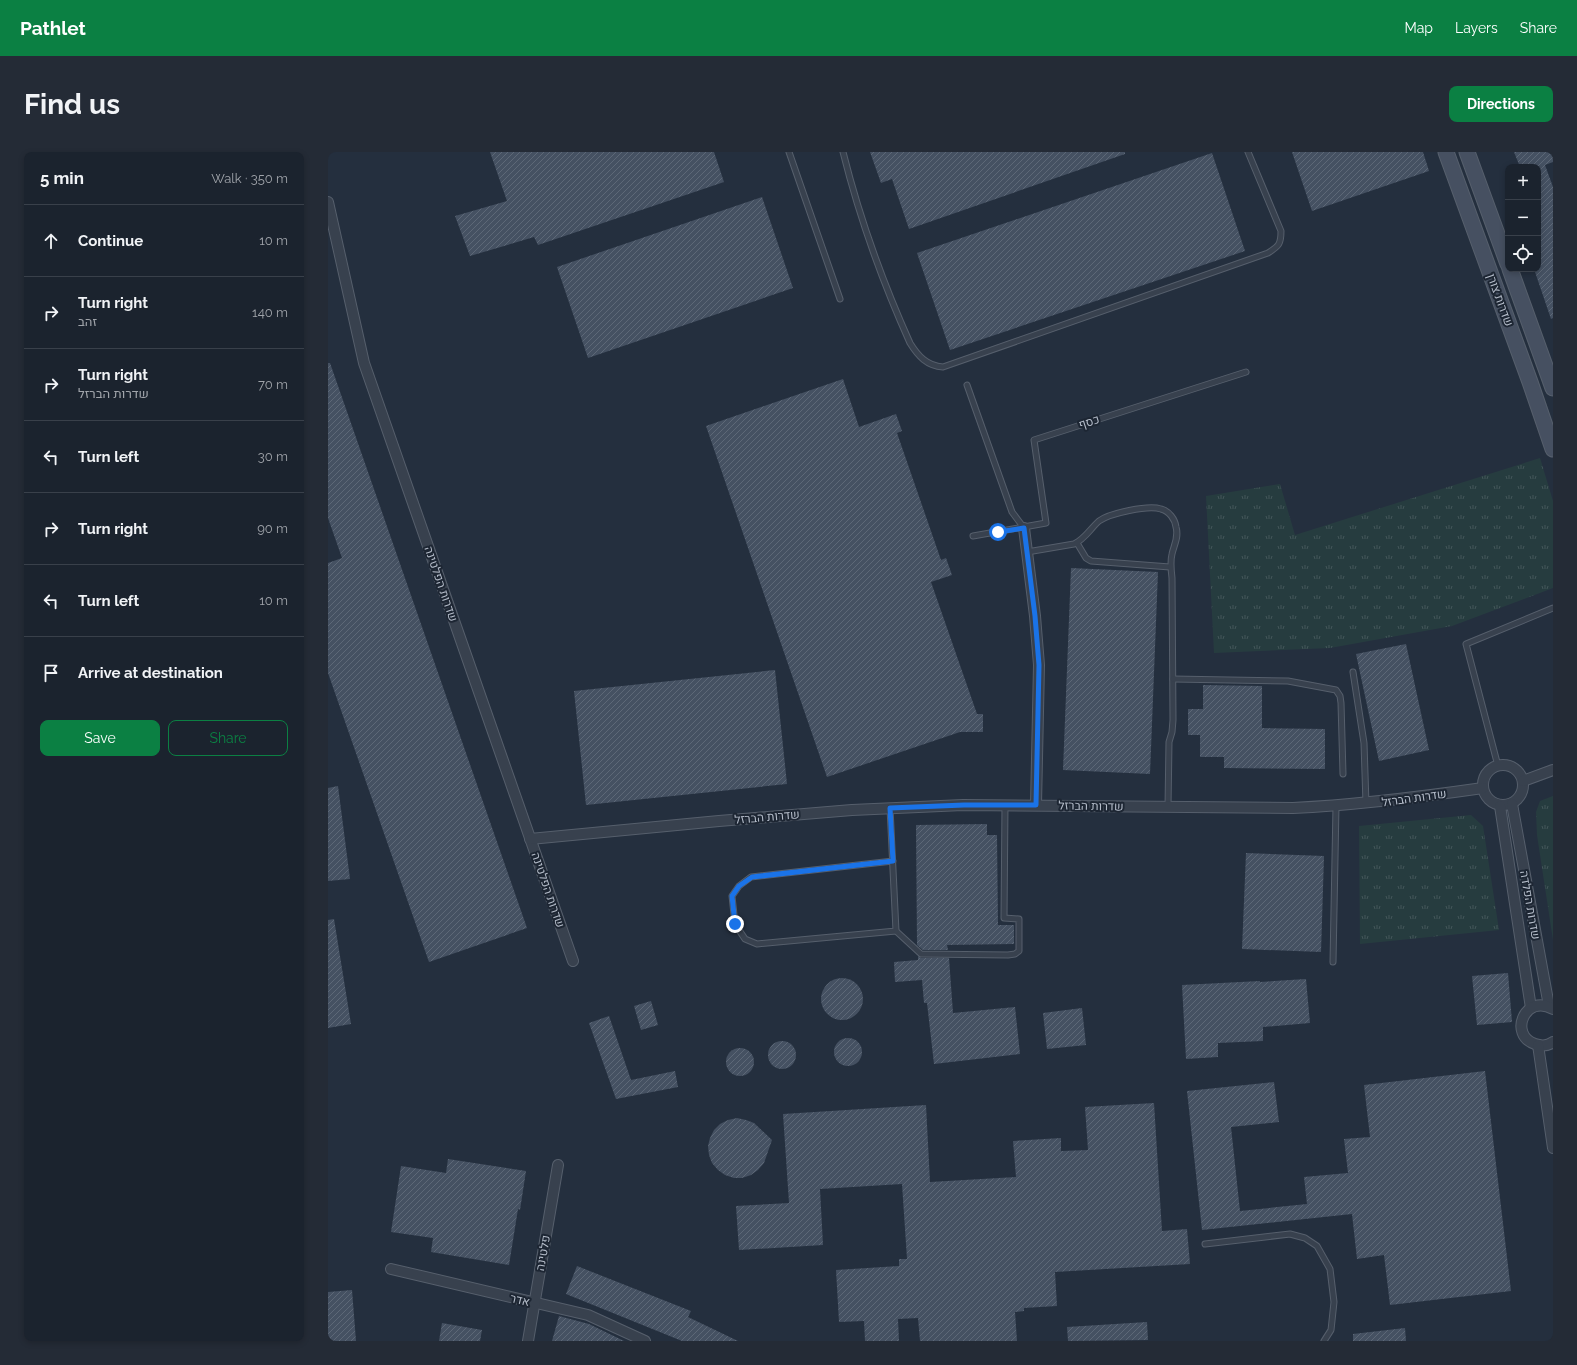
<!DOCTYPE html>
<meta charset="utf-8">
<style>
body{margin:0;font-family:Raleway,Heebo,sans-serif;background:#242b36;color:#f1f3f6}
.controls{position:absolute;right:12px;top:12px;display:grid;overflow:hidden;border-radius:8px;box-shadow:0 2px 6px #0003}
.controls button{width:36px;height:36px;display:grid;place-items:center;padding:0;border:0;border-bottom:1px solid #39404a;background:#1b232e;color:#f1f3f6;font:20px sans-serif}
.stop{position:absolute;width:12px;height:12px;margin:-9px;border:3px solid #1a73e8;border-radius:50%;background:#fff}
.stop.end{background:#1a73e8;border-color:#fff;box-shadow:0 1px 4px #0008}
.list{margin:0;padding:0;list-style:none}
h2{display:flex;justify-content:space-between;align-items:center;height:52px;margin:0;padding:0 16px;font-size:17px}
h2 small{font-size:13px;font-weight:400;color:#a0a4aa}
.list li{display:grid;grid-template-columns:26px 1fr auto;gap:12px;align-items:center;box-sizing:border-box;height:72px;padding:0 16px;border-top:1px solid #39404a}
.list b{display:block;font-size:15px;white-space:nowrap}
.list p{margin:0;font-size:13px;white-space:nowrap;color:#a0a4aa}
.list em{font-size:13px;font-style:normal;color:#a0a4aa}
.actions{display:flex;gap:8px;padding:12px 16px}
.actions a{flex:1;padding:9px 0;border:1px solid #0b8043;border-radius:8px;text-align:center;font-size:14px;color:#0b8043}
.actions .main{background:#0b8043;color:#fff}
.icon{flex:none;width:22px;height:22px;fill:none;stroke:currentColor;stroke-width:2;stroke-linecap:round;stroke-linejoin:round}
.map{position:relative;flex:none;width:1225px;height:1189px;overflow:hidden;border-radius:8px}
header{display:flex;align-items:center;gap:24px;box-sizing:border-box;height:56px;padding:0 20px;background:#0b8043;color:#fff}
header strong{font-size:19px}
nav{display:flex;gap:22px;margin-inline-start:auto;font-size:14px}
.intro{display:flex;align-items:center;justify-content:space-between;box-sizing:border-box;height:96px;padding:0 24px}
h1{margin:0;font-size:28px}
.button{padding:10px 18px;border-radius:8px;background:#0b8043;color:#fff;font-size:14px;font-weight:700}
main{display:flex;gap:24px;padding:0 24px}
aside{flex:1;background:#1b232e;border-radius:8px;box-shadow:0 2px 6px #0003}
.map>svg:first-child{display:block}
.grass{fill:url(#grass-tufts)}
.building{fill:url(#building-hatch)}
.lines{fill:none;stroke-linecap:round;stroke-linejoin:round}
.lane-casing{stroke:#565f6c;stroke-width:7}
.street-casing{stroke:#565f6c;stroke-width:12}
.secondary-casing{stroke:#565f6c;stroke-width:17}
.lane{stroke:#38414e;stroke-width:5}
.street{stroke:#38414e;stroke-width:10}
.secondary{stroke:#465061;stroke-width:15}
.route{stroke:#1a73e8;stroke-width:5}
.labels{text-anchor:middle;dominant-baseline:central;stroke-width:4;stroke-linejoin:round;paint-order:stroke}
.street-label{font-size:12px;fill:#b4bcc9;stroke:#1d2633}
</style>
<header>
<strong>Pathlet</strong>
<nav><a>Map</a><a>Layers</a><a>Share</a></nav>
</header>
<div class="intro"><h1>Find us</h1><a class="button">Directions</a></div>
<main>
<aside>
<h2>5 min<small>Walk · 350 m</small></h2>
<ul class="list">
<li><svg class="icon" aria-label="ahead" viewBox="0 0 24 24"><path d="M12 20V5M6 11l6-6 6 6"/></svg><div><b>Continue</b></div><em>10 m</em></li>
<li><svg class="icon" aria-label="right" viewBox="0 0 24 24"><path d="M7 20v-9h11M14 6l5 5-5 5"/></svg><div><b>Turn right</b><p>זהב</p></div><em>140 m</em></li>
<li><svg class="icon" aria-label="right" viewBox="0 0 24 24"><path d="M7 20v-9h11M14 6l5 5-5 5"/></svg><div><b>Turn right</b><p>שדרות הברזל</p></div><em>70 m</em></li>
<li><svg class="icon" aria-label="left" viewBox="0 0 24 24"><path d="M17 20v-9H6M10 6l-5 5 5 5"/></svg><div><b>Turn left</b></div><em>30 m</em></li>
<li><svg class="icon" aria-label="right" viewBox="0 0 24 24"><path d="M7 20v-9h11M14 6l5 5-5 5"/></svg><div><b>Turn right</b></div><em>90 m</em></li>
<li><svg class="icon" aria-label="left" viewBox="0 0 24 24"><path d="M17 20v-9H6M10 6l-5 5 5 5"/></svg><div><b>Turn left</b></div><em>10 m</em></li>
<li><svg class="icon" aria-label="arrive" viewBox="0 0 24 24"><path d="M6 21V4h12l-3 4 3 4H6"/></svg><div><b>Arrive at destination</b></div></li>
</ul>
<div class="actions"><a class="main">Save</a><a>Share</a></div>
</aside>
<div class="map">
<svg width="1225" height="1189" viewBox="0 0 1225 1189">
<defs>
<pattern id="grass-tufts" width="24" height="20" patternUnits="userSpaceOnUse"><rect width="24" height="20" fill="#263c3f"/><path d="M3 7l-1-3M5 7V3M7 7l1-3M15 17l-1-3M17 17v-4M19 17l1-3" fill="none" stroke="#435659"/></pattern>
<pattern id="building-hatch" width="6" height="6" patternUnits="userSpaceOnUse"><rect width="6" height="6" fill="#455162"/><path d="M-1 1l2-2M0 6l6-6M5 7l2-2" fill="none" stroke="#5d6877"/></pattern>
</defs>
<rect width="100%" height="100%" fill="#242f3e"/>
<g class="grass">
<polygon points="1212,306 1225,349 1225,436 1124,474 1002,496 886,501 878,344 952,332 967,383"/>
<polygon points="1225,644 1225,788 1209,683 1208,660 1212,649"/>
<polygon points="1143,663 1155,674 1171,778 1032,792 1031,674"/>
</g>
<g class="building">
<polygon points="162,0 386,0 396,30 210,93 206,85 142,104 127,64 179,49"/>
<polygon points="542,0 797,0 797,2 581,77 564,27 553,31"/>
<polygon points="964,0 1095,0 1101,19 984,59"/>
<polygon points="1186,0 1225,0 1225,10 1217,13 1225,35 1225,166 1223,167 1206,117 1210,117 1210,15 1192,15"/>
<polygon points="884,1 917,99 622,198 589,101"/>
<polygon points="434,45 465,136 260,206 229,115"/>
<polygon points="0,211 2,211 199,776 101,810 0,521 0,411 14,406 0,366"/>
<polygon points="515,227 531,275 568,262 574,279 569,281 613,408 618,406 624,423 603,430 649,562 655,562 655,580 632,580 499,625 378,274"/>
<polygon points="743,416 830,420 822,622 735,618"/>
<polygon points="1078,492 1101,598 1051,609 1028,502"/>
<polygon points="447,518 459,632 258,653 246,539"/>
<polygon points="875,533 934,534 934,576 997,577 997,617 896,616 896,605 872,605 872,583 860,583 860,557 875,557"/>
<polygon points="10,634 22,727 0,729 0,636"/>
<polygon points="659,672 659,683 669,683 670,773 686,773 686,792 619,793 620,798 595,798 589,793 588,673"/>
<polygon points="918,701 996,704 993,800 914,797"/>
<polygon points="6,767 23,872 0,876 0,768"/>
<polygon points="590,804 593,806 621,806 625,861 687,855 692,902 606,912 599,851 596,851 594,828 567,830 566,810 590,808"/>
<polygon points="1180,821 1184,870 1149,873 1144,824"/>
<circle cx="514" cy="847" r="21"/>
<polygon points="978,827 982,871 935,875 935,889 890,891 890,905 858,907 854,833 932,829 932,830"/>
<polygon points="323,849 330,873 313,878 306,854"/>
<polygon points="754,856 758,893 719,897 715,861"/>
<polygon points="281,864 303,928 347,919 350,935 288,947 261,871"/>
<circle cx="520" cy="900" r="14"/>
<circle cx="454" cy="903" r="14"/>
<circle cx="412" cy="910" r="14"/>
<polygon points="1157,919 1183,1139 1062,1153 1056,1103 1029,1107 1024,1062 874,1078 859,939 946,930 951,970 903,975 912,1059 979,1052 976,1025 1020,1021 1016,987 1042,985 1036,933"/>
<polygon points="826,951 834,1079 859,1077 862,1112 727,1120 729,1154 696,1156 696,1159 687,1160 689,1189 592,1189 590,1166 570,1167 571,1189 537,1189 536,1169 511,1170 508,1118 571,1114 571,1107 579,1107 574,1032 492,1037 495,1093 411,1098 408,1054 461,1051 455,962 598,953 602,1030 688,1025 685,989 733,986 733,999 760,998 757,955"/>
<polygon points="409,966 418,968 426,971 444,988 436,1011 430,1018 423,1023 414,1026 406,1026 397,1023 390,1018 384,1011 381,1003 380,994 382,986 386,978 392,972 400,968"/>
<polygon points="120,1007 198,1019 192,1058 190,1057 181,1113 103,1100 105,1086 63,1080 73,1014 118,1021"/>
<polygon points="249,1114 363,1159 360,1165 410,1189 354,1189 238,1142"/>
<polygon points="24,1138 28,1189 0,1189 0,1140"/>
<polygon points="231,1164 261,1172 296,1189 224,1189"/>
<polygon points="819,1170 820,1188 740,1189 739,1175"/>
<polygon points="114,1171 154,1178 152,1189 111,1189"/>
<polygon points="1077,1176 1078,1189 1025,1189 1025,1182"/>
</g>
<g class="lines">
<g class="lane-casing">
<g id="lane">
<polyline points="461,0 512,147"/>
<path d="M 515,0 C 531,64 555,131 582,191 C 590,204 599,214 615,215 L 940,101 C 951,94 953,92 953,79 L 920,0"/>
<polyline points="639,233 684,360 696,376"/>
<polyline points="645,384 718,371 706,288 918,220"/>
<polyline points="749,391 758,406 763,409 842,415"/>
<path d="M 699,400 L 746,392 C 757,387 762,377 771,369 C 782,361 820,353 833,357 C 841,359 847,367 848,375 C 851,385 846,393 844,402 C 842,410 843,418 844,426 L 845,568 L 844,580 L 841,590 L 840,655"/>
<polyline points="1025,520 1036,591 1038,652"/>
<polyline points="845,527 960,529 1008,538 1012,544 1013,551 1015,622"/>
<polyline points="1170,614 1138,492 1225,456"/>
<polyline points="562,656 568,779 429,792 417,787 407,772 404,744 411,734 423,725 565,709"/>
<polyline points="568,779 593,802 680,803 687,802 691,799 691,767 676,766 677,653"/>
<polyline points="1005,810 1008,654"/>
<polyline points="877,1092 962,1082 977,1086 989,1094 1002,1117 1006,1150 1003,1178 996,1189"/>
</g>
</g>
<g class="street-casing">
<g id="street">
<polyline points="0,50 36,211 245,809"/>
<polyline points="696,376 707,464 711,513 708,653"/>
<circle cx="1175" cy="633" r="20"/>
<polyline points="1195,629 1225,618"/>
<polyline points="1184,652 1221,854"/>
<polyline points="1172,654 1203,856"/>
<path d="M 202,687 L 391,669 L 524,658 L 635,653 L 965,656 C 1029,653 1092,645 1155,636"/>
<path d="M 1225,857 C 1197,841 1180,883 1207,892 C 1213,894 1220,894 1225,890"/>
<polyline points="1210,893 1225,996"/>
<polyline points="63,1117 260,1163 317,1189"/>
<polyline points="200,1189 230,1013"/>
</g>
</g>
<g class="secondary-casing">
<g id="secondary">
<polyline points="1118,0 1202,230 1225,297"/>
<polyline points="1139,0 1180,112"/>
<polyline points="1182,117 1225,236"/>
</g>
</g>
<use href="#lane" class="lane"/>
<use href="#street" class="street"/>
<use href="#secondary" class="secondary"/>
</g>
<g class="lines">
<polyline class="route" points="407,772 404,744 411,734 424,725 565,709 562,656 636,653 708,653 711,513 707,464 696,376 670,380"/>
</g>
<g class="labels">
<g class="street-label">
<text transform="translate(1172 148) rotate(70)">שדרות צורן</text>
<text transform="translate(761 270) rotate(-18)">כסף</text>
<text transform="translate(113 432) rotate(71)">שדרות הפלטינה</text>
<text transform="translate(1086 646) rotate(-8)">שדרות הברזל</text>
<text transform="translate(763 654) rotate(1)">שדרות הברזל</text>
<text transform="translate(439 665) rotate(-5)">שדרות הברזל</text>
<text transform="translate(220 738) rotate(71)">שדרות הפלטינה</text>
<text transform="translate(1202 753) rotate(80)">שדרות הפלדה</text>
<text transform="translate(215 1101) rotate(-80)">פלטינה</text>
<text transform="translate(192 1148) rotate(13)">אדר</text>
</g>
</g>
</svg>
<div class="controls">
<button>+</button>
<button>−</button>
<button><svg class="icon" aria-label="locate" viewBox="0 0 24 24"><circle cx="12" cy="12" r="6"/><path d="M12 2v4M12 18v4M2 12h4M18 12h4"/></svg></button>
</div>
<div class="stop" style="left:670px;top:380px"></div>
<div class="stop end" style="left:407px;top:772px"></div>
</div>
</main>
